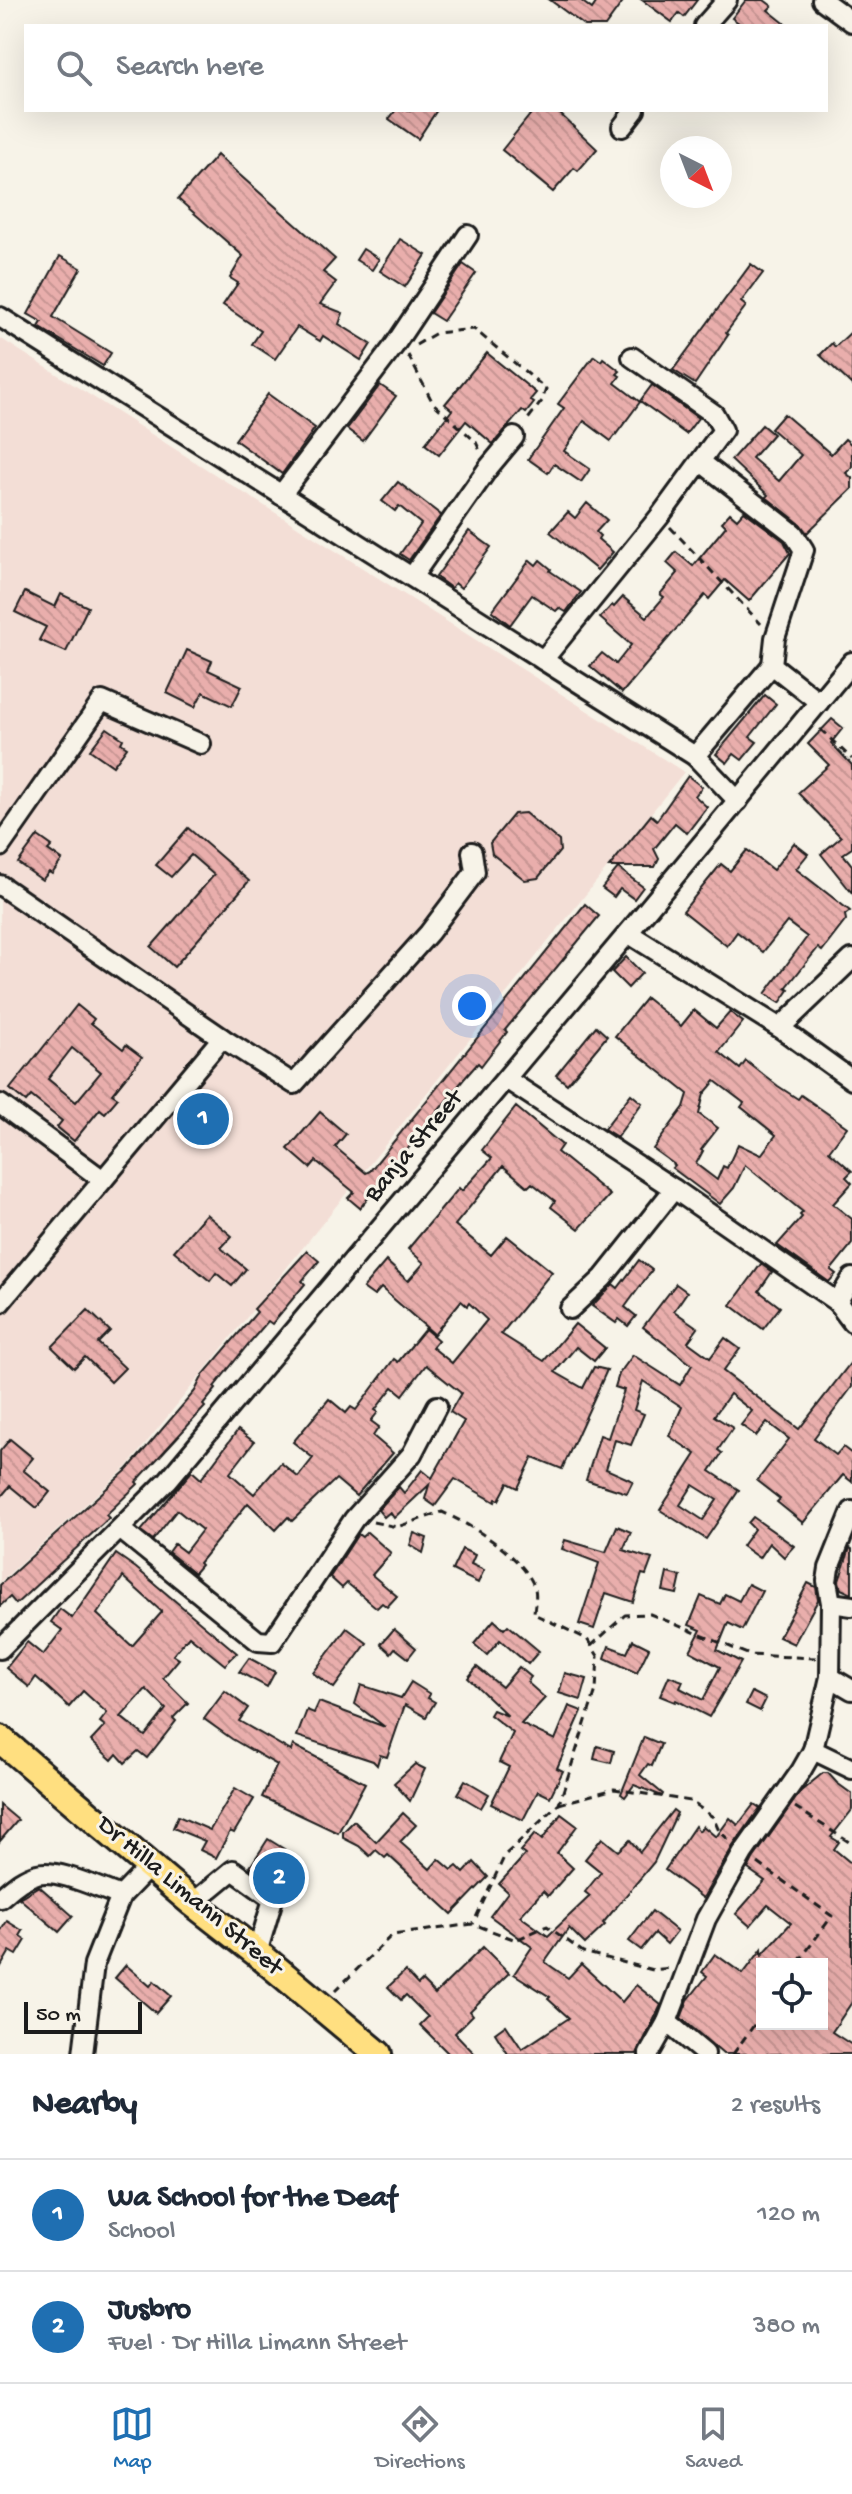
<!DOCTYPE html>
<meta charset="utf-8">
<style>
body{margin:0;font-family:"Gochi Hand",sans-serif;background:#f2f2f3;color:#1f2937}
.controls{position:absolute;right:24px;bottom:24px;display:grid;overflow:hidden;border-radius:0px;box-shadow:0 8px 32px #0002}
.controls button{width:72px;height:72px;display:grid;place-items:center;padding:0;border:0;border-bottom:2px solid #e0e1e3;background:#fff;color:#1f2937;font:40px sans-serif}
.compass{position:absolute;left:660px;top:136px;width:72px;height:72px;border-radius:50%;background:#fff;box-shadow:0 8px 32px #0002;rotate:138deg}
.scale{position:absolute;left:24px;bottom:20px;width:118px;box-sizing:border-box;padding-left:8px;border:4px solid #1c1c1c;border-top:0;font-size:22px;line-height:28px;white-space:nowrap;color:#1c1c1c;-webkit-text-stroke:6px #f7f3e8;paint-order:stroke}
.you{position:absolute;left:472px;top:1006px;width:28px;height:28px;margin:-20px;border:6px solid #fff;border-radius:50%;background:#1a73e8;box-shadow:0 0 0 12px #1a73e833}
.badge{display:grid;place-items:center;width:52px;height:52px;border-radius:50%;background:#1f6fb2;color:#fff;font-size:26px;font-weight:700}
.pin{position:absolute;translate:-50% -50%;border:4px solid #fff;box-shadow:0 2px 8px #0006}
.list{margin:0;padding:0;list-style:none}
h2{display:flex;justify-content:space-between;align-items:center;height:104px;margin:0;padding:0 32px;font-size:34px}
h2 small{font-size:26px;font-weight:400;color:#747a83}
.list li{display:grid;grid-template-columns:52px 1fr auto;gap:24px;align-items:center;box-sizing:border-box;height:112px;padding:0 32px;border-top:2px solid #e0e1e3}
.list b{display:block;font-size:30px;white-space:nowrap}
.list p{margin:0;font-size:26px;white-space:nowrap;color:#747a83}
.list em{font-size:26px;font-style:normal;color:#747a83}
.icon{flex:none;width:44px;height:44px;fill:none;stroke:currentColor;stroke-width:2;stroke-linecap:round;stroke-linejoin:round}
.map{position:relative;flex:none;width:852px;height:2054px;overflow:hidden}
.search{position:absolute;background:#fff;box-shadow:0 8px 32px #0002;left:24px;right:24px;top:24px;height:88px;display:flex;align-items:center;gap:20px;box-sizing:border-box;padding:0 28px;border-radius:0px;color:#747a83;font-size:30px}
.sheet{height:328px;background:#fff}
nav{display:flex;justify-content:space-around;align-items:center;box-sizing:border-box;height:112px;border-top:2px solid #e0e1e3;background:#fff;font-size:22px;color:#747a83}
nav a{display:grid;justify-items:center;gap:4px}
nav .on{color:#1f6fb2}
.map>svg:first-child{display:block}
.built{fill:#f3ded6}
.building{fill:url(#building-back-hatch);stroke:#1c1c1c;stroke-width:2;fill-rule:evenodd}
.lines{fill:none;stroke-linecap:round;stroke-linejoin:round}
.minor-casing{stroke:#1c1c1c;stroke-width:24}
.highway-casing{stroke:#1c1c1c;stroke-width:32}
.path{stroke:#1c1c1c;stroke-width:3;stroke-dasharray:8 6;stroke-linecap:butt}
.minor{stroke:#f7f3e8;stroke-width:18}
.highway{stroke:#ffdf80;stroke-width:26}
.labels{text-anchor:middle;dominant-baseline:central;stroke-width:6;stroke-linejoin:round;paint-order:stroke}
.street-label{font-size:26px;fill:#1c1c1c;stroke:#f7f3e8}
</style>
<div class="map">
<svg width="852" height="2054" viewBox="0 0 852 2054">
<defs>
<pattern id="building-back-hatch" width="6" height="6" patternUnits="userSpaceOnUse" patternTransform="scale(2)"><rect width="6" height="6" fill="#e9aeac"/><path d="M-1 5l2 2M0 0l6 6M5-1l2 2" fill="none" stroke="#c79593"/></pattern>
</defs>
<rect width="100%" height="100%" fill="#f7f3e8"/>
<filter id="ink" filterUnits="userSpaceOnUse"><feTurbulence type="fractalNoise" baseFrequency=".0125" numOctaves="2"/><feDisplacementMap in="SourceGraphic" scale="16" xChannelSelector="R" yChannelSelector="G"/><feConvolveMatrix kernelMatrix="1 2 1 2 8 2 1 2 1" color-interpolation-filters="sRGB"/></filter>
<g filter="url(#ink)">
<polygon class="built" points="0,338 684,772 127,1467 0,1582"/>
<g class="building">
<polygon points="550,0 580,0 592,9 598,0 624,0 605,26 585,26"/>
<polygon points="642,0 697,0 684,17 679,13 672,22"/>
<polygon points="746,0 764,0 772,6 768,10 788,26 743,26 732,18"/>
<polygon points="396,110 437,110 418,139 389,119"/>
<polygon points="534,110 556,110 597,149 578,171 574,168 553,192 502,150"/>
<polygon points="217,155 335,259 323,272 336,282 320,304 343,313 339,324 371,344 361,360 323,336 320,341 297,327 275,359 252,344 261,331 223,305 238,283 230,278 243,256 178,199"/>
<polygon points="400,239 426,255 405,287 380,271"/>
<polygon points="363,249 379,259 372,270 356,260"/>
<polygon points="60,256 81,268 53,317 111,353 103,366 39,327 42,322 28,314"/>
<polygon points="463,264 476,273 443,321 430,313"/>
<polygon points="751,264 763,273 741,302 746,306 726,333 728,335 695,384 673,370"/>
<polygon points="852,331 852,385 820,355 832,343 835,347"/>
<polygon points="487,353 536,393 530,400 534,403 526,413 522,410 493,444 466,421 439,455 425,444 452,410 445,404"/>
<polygon points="594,356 601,361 603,358 620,371 617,374 620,376 615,383 640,402 611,441 584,421 564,451 590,469 581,482 554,464 548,473 528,459 564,408 558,404"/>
<polygon points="380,385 396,396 363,441 347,429"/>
<polygon points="652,385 698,418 686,434 640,401"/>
<polygon points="268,394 315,428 282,474 235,440"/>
<polygon points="784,414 831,454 845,439 852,445 852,467 846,473 852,478 852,489 807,533 800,524 766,497 768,495 731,460 762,425 773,434 752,458 779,481 801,455 771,429"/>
<polygon points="398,482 441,515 409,560 400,554 421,524 399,506 395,511 382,501"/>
<polygon points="587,503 607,520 596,532 600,536 598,539 613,552 597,570 550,532 568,512 575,518"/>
<polygon points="744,511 784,541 790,553 749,601 725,580 709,599 705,595 622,693 590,666 602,653 616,664 631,645 600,618 612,605 614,607 623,597 647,617 664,597 660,594 678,573 667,563 676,552 693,566 726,526 722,522 730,513 737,519"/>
<polygon points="469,531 491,547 461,588 455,583 451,588 436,577"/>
<polygon points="530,560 536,565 540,560 551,569 550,571 581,592 566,612 559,608 556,611 532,595 510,625 492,611"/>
<polygon points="25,592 55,607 61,594 88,607 66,652 39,640 46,627 15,612"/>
<polygon points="187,650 212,661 208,670 242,686 232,706 203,692 195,707 167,693"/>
<polygon points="765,695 776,704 750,737 757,742 742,760 734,754 727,763 716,754"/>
<polygon points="832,719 843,728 831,743 852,765 852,848 843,854 852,865 852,893 821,854 841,837 798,793 829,765 808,744"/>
<polygon points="107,728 123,739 121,743 127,747 113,766 90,750"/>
<polygon points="688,776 702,787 695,796 707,807 687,833 675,823 654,849 659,859 655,867 609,867 651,815 657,820"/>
<polygon points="525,813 559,841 560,851 538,878 525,880 492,854 490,843 514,814"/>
<polygon points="188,828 249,881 174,967 151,947 214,875 191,855 171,877 156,865"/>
<polygon points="38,836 52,846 48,850 62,860 52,874 49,872 42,880 18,863"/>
<polygon points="794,843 808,854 796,869 850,911 845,915 846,920 822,951 818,948 786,988 789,990 780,1003 765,994 807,937 787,922 763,952 737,932 727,946 683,911 721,864 730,871 747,850 773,870"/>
<polygon points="618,868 643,887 634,899 620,889 614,897 602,888"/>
<polygon points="585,904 599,916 505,1030 507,1032 481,1066 478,1063 464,1079 360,1208 348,1198 354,1192 316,1161 310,1168 288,1149 320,1112 346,1134 335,1147 366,1173 370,1171"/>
<polygon points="626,957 642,973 628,988 612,972"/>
<path d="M 646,998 L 681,1026 L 694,1010 L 716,1028 L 730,1012 L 743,1022 L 719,1052 L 740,1069 L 746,1061 L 778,1086 L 798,1099 L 801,1095 L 847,1127 L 829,1151 L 852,1171 L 846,1177 L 852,1183 L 833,1204 L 852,1219 L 852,1244 L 831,1270 L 836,1274 L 829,1282 L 777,1245 L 802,1217 L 800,1215 L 803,1212 L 745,1165 L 734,1188 L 720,1204 L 672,1168 L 675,1165 L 653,1149 L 684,1107 L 688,1094 L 615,1036 ZM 715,1081 L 744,1103 L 741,1107 L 776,1135 L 761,1155 L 738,1144 L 727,1168 L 723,1166 L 717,1180 L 696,1164 L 703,1151 L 701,1150 L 718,1128 L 699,1114 L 704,1094 Z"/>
<path d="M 77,1005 L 94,1019 L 91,1023 L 123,1049 L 126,1045 L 142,1057 L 112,1094 L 118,1098 L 105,1113 L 100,1109 L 74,1141 L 57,1127 L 62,1121 L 31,1096 L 26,1102 L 10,1089 ZM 72,1048 L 101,1072 L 76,1102 L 48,1079 Z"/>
<polygon points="596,1026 607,1036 567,1084 556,1075"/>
<polygon points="631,1094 642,1103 617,1137 604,1129"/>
<polygon points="516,1107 562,1145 557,1152 610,1195 579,1229 551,1207 555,1201 532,1183 528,1187 503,1166 455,1225 491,1255 507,1236 552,1272 501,1334 544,1361 575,1324 605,1348 594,1361 576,1347 555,1372 583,1388 594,1367 607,1370 562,1469 533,1457 518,1488 508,1483 499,1500 496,1499 495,1502 455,1479 435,1506 425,1499 429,1485 394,1518 390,1512 384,1517 378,1510 399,1487 404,1493 422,1470 432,1478 464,1421 450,1412 461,1393 426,1365 403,1395 393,1387 375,1410 378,1412 371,1421 379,1427 373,1436 393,1453 356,1496 336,1479 292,1521 288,1517 276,1530 248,1503 199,1563 201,1565 194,1573 168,1552 174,1544 185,1552 202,1530 177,1510 153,1540 141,1531 192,1471 201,1479 238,1430 254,1442 230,1473 254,1494 281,1463 298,1477 313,1458 293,1442 329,1399 346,1413 351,1407 356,1410 394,1359 398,1362 425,1329 438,1340 432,1347 452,1363 487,1320 469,1303 467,1306 461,1301 434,1334 381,1288 374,1296 363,1288 386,1261 408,1281 424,1263 408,1249 459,1188 462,1191 492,1158 482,1150"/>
<polygon points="206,1214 232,1236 221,1248 246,1269 232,1286 216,1273 210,1281 174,1251"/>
<polygon points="307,1251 319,1261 302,1281 305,1284 272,1324 268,1321 250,1342 214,1387 216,1389 203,1405 205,1407 136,1482 138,1484 106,1515 109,1518 16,1604 10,1597 0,1606 0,1585 128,1469 195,1391 203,1375 257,1312 254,1309"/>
<polygon points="639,1260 652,1270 625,1307 636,1316 628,1326 619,1319 616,1323 592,1306 613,1284 618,1288"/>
<polygon points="761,1264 772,1272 759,1291 780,1307 763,1329 731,1305"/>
<path d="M 676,1284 L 687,1292 L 674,1311 L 698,1328 L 688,1342 L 710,1358 L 725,1338 L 740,1349 L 723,1371 L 799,1429 L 852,1361 L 852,1387 L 814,1438 L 836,1455 L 843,1447 L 852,1454 L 852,1482 L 843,1475 L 803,1523 L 777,1502 L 780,1499 L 757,1481 L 789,1439 L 767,1422 L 756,1436 L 741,1425 L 752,1411 L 730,1394 L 714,1416 L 733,1428 L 718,1450 L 722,1453 L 710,1471 L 739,1490 L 706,1539 L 660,1510 L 696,1454 L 669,1436 L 682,1407 L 643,1381 L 634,1410 L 644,1414 L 631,1445 L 615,1440 L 606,1469 L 633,1481 L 627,1493 L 586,1480 L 600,1435 L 608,1438 L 624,1390 L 615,1387 L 619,1374 L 633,1355 L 680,1385 L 692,1365 L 643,1327 ZM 693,1485 L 717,1500 L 703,1520 L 680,1505 Z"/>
<polygon points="88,1310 110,1331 98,1343 125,1368 111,1382 85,1357 74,1368 52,1347"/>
<polygon points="10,1439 33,1458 23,1470 50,1492 37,1508 10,1486 0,1498 0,1451"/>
<polygon points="753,1517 794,1546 784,1557 769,1543 759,1558 742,1546 754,1529 748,1523"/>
<polygon points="617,1526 631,1532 623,1550 652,1559 646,1575 642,1574 633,1602 606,1593 594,1629 579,1624 599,1563 562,1549 565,1540 606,1552"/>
<polygon points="367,1532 391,1553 372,1575 397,1596 387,1607 382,1603 377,1608 347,1583 342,1588 330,1577 358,1534 362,1537"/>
<polygon points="414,1533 427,1538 423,1553 410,1545"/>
<polygon points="850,1548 852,1549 852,1594 841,1589 839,1581"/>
<polygon points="462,1549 475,1555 471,1564 484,1570 478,1583 452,1570"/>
<path d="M 116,1554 L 136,1568 L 237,1653 L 225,1665 L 189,1636 L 173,1655 L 179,1659 L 163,1678 L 188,1703 L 173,1718 L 176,1721 L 147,1758 L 138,1751 L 125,1763 L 117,1754 L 112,1760 L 91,1741 L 105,1726 L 100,1722 L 107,1713 L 83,1691 L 69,1707 L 36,1677 L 29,1687 L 6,1668 L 27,1642 L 43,1655 L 62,1630 L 51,1622 L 60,1609 L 72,1618 ZM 123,1577 L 162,1612 L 132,1646 L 97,1614 ZM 146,1689 L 166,1709 L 145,1736 L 121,1717 Z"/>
<polygon points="667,1573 681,1576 677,1594 663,1591"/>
<polygon points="808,1583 816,1587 818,1600 794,1644 779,1637"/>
<polygon points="748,1584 762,1591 742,1630 728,1623 717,1650 741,1662 709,1717 676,1700 675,1702 660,1696 669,1676 683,1681 680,1688 703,1700 720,1667 690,1651 701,1630 689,1625 701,1596 720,1604 725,1594 739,1601"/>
<polygon points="494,1620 504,1629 508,1625 539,1651 528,1664 500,1640 487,1655 474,1644"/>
<polygon points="347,1628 367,1643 334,1688 313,1673"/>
<polygon points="394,1629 416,1648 408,1658 395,1648 391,1653 381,1644"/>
<polygon points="633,1640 649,1648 637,1673 605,1658 609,1646 627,1653"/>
<polygon points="249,1658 275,1672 267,1687 239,1672"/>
<polygon points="477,1667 502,1687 519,1667 531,1677 527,1682 545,1698 521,1724 555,1740 569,1706 582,1711 557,1768 563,1771 550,1797 538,1791 523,1820 491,1804 509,1767 499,1762 513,1733 490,1715 493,1710 508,1716 468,1678"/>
<polygon points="565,1673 587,1679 581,1700 559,1693"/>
<polygon points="411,1682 430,1694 428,1698 435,1702 426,1717 405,1705 387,1757 380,1755 377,1765 373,1761 297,1736 307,1710 314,1713 319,1702 385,1727 355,1704 361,1685 401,1698"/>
<polygon points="225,1691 248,1708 239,1721 291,1751 293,1745 365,1783 338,1833 262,1797 277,1765 232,1739 204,1719"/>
<polygon points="752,1692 766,1699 760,1711 746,1704"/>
<polygon points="644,1737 661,1744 652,1766 648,1764 640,1775 663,1794 662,1796 634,1785 625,1797 621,1794"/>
<polygon points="597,1746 614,1751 611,1763 594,1759"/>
<polygon points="415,1764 425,1769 410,1801 394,1783"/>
<path d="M 823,1773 L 828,1773 L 837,1783 L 852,1794 L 852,1810 L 831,1837 L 839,1842 L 834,1849 L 852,1864 L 852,2002 L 832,2032 L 852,2045 L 852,2054 L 723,2054 L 681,2018 L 688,2000 L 707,1976 L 702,1972 L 715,1954 L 743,1974 L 762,1949 L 762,1955 L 791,1923 L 768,1905 L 750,1926 L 736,1914 L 765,1881 L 748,1869 L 753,1859 L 801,1791 ZM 762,1964 L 822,1964 L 822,2024 L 762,2024 Z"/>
<polygon points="465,1780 489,1794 481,1808 457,1794"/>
<polygon points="235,1788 254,1799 234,1833 230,1831 216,1858 200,1850 205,1841 173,1828 178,1816 210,1830"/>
<polygon points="754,1804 760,1808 733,1846 703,1898 665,1870 695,1826 699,1831 703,1826 716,1837 730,1818 738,1825"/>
<polygon points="0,1805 18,1820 0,1841"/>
<polygon points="673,1810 677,1813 654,1862 603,1923 605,1925 585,1944 569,1928 545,1962 568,1978 581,1964 622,2002 636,1985 661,2005 637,2054 508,2054 495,2033 506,2025 522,2049 569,2018 548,1999 550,1997 514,1974 532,1947 490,1916 508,1892 499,1884 525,1855 520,1851 535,1834 542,1840 561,1814 577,1826 557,1853 573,1868 548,1896 543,1891 520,1916 548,1936 590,1896 585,1892 601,1872 585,1859 602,1838 618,1851 630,1840 640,1852"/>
<polygon points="403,1813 416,1825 400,1842 430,1869 439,1859 452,1870 457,1866 464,1873 474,1862 488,1877 452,1914 388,1855 385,1858 376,1850 370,1856 359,1846 343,1838 343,1832 354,1821 376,1842"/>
<polygon points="268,1839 284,1849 265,1878 250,1867"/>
<polygon points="39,1886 73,1916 59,1932 19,1898"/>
<polygon points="652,1911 677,1931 667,1944 655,1933 641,1950 629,1941"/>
<polygon points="7,1921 23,1931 20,1936 26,1940 17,1955 10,1951 0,1968 0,1932"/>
<polygon points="483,1947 509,1973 470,2011 473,2015 455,2033 475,2054 449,2054 420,2025 428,2017 406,1995 401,2000 388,1987 405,1971 418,1985 422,1981 435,1994"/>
<polygon points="126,1965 150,1986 154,1981 171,1996 156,2013 115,1978"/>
</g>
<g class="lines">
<g class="minor-casing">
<g id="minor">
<polyline points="822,0 852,22"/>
<polyline points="704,26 727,0"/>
<polyline points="622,127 635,110"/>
<polyline points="0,317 695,756 738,801"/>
<polyline points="701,462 793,533 804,550 775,638 772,665 819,702"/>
<polyline points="281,495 394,346 468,235"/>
<polyline points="412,577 489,467 514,437"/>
<polyline points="543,660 660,516 723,430 714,414 632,357"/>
<polyline points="695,756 772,665"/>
<polyline points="0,847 102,701 201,744"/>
<polyline points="0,885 222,1038 294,1084 429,933 475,872 472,852"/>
<polyline points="628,933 780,1028 852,1080"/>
<polyline points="780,1028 852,959"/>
<polyline points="506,1079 674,1189 837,1302"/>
<polyline points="0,1104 103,1180"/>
<polyline points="852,1278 837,1302 852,1322"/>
<polyline points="0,1303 222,1038"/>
<polyline points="570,1309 603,1278 674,1189"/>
<polyline points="852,1511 829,1568 827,1581 831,1603 830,1677 813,1750 852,1769"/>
<polyline points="120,1529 258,1641 272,1642 354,1519 412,1454 437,1406"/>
<polyline points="831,1603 852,1606"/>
<polyline points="0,1649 168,1480 628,933 852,662"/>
<polyline points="830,1677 852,1690"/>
<path d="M 0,1898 C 11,1889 22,1878 37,1874 C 57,1868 100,1889 121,1896"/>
<polyline points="193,1903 233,1870 273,1899 257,1953"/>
<polyline points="667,2022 706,1919 743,1853 801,1771 813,1750"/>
<polyline points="83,2054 94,1964 121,1896 150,1866"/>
<polyline points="649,2054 667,2022 705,2054"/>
</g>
</g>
<g class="highway-casing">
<polyline id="highway" points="0,1739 193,1903 257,1953 378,2054"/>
</g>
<g class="path">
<polyline points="416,345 436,333 474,329 546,389 542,401 525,423"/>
<polyline points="408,355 433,403 476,442 481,453"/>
<polyline points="670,527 761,624"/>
<polyline points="820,729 852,759"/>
<path d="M 373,1522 L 397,1527 L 442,1512 C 470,1524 526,1558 535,1589 C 537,1596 534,1607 534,1614 L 587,1639 L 598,1656 L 596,1690 L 559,1804 L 505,1855 L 473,1924"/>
<polyline points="591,1646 625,1615 650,1614 750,1655 816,1658"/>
<polyline points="559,1804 614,1789 690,1801 713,1817 719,1831 730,1841"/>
<polyline points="795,1807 852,1844"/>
<polyline points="758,1863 832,1916 797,1964"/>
<polyline points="335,1991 392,1935 473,1924 516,1940 547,1926 583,1952 653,1970 670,1968"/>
<polyline points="733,2054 762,2014"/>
</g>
<use href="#minor" class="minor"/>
<use href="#highway" class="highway"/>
</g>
</g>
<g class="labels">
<g class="street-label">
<text transform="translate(415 1147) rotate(-50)">Banja Street</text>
<text transform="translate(189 1897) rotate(40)">Dr Hilla Limann Street</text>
</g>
</g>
</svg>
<div class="controls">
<button><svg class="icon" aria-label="locate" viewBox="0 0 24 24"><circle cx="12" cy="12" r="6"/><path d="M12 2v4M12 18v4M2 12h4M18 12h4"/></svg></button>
</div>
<svg class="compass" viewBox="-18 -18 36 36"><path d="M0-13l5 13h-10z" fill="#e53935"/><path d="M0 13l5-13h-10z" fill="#747a83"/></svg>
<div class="scale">50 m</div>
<div class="you"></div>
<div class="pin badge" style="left:203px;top:1119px">1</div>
<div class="pin badge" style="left:279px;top:1878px">2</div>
<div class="search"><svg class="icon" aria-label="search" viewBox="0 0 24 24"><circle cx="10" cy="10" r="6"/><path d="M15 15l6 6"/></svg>Search here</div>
</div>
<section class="sheet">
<h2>Nearby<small>2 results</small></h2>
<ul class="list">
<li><span class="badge">1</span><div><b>Wa School for the Deaf</b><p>School</p></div><em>120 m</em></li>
<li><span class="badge">2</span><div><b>Jusbro</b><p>Fuel · Dr Hilla Limann Street</p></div><em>380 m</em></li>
</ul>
</section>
<nav>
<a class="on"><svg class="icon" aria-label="map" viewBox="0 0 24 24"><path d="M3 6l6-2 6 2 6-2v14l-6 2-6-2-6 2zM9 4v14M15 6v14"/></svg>Map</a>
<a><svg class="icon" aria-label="directions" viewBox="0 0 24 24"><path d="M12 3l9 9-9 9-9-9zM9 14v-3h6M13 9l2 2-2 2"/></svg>Directions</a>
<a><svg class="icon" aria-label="saved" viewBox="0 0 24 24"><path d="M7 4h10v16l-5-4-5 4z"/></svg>Saved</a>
</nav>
